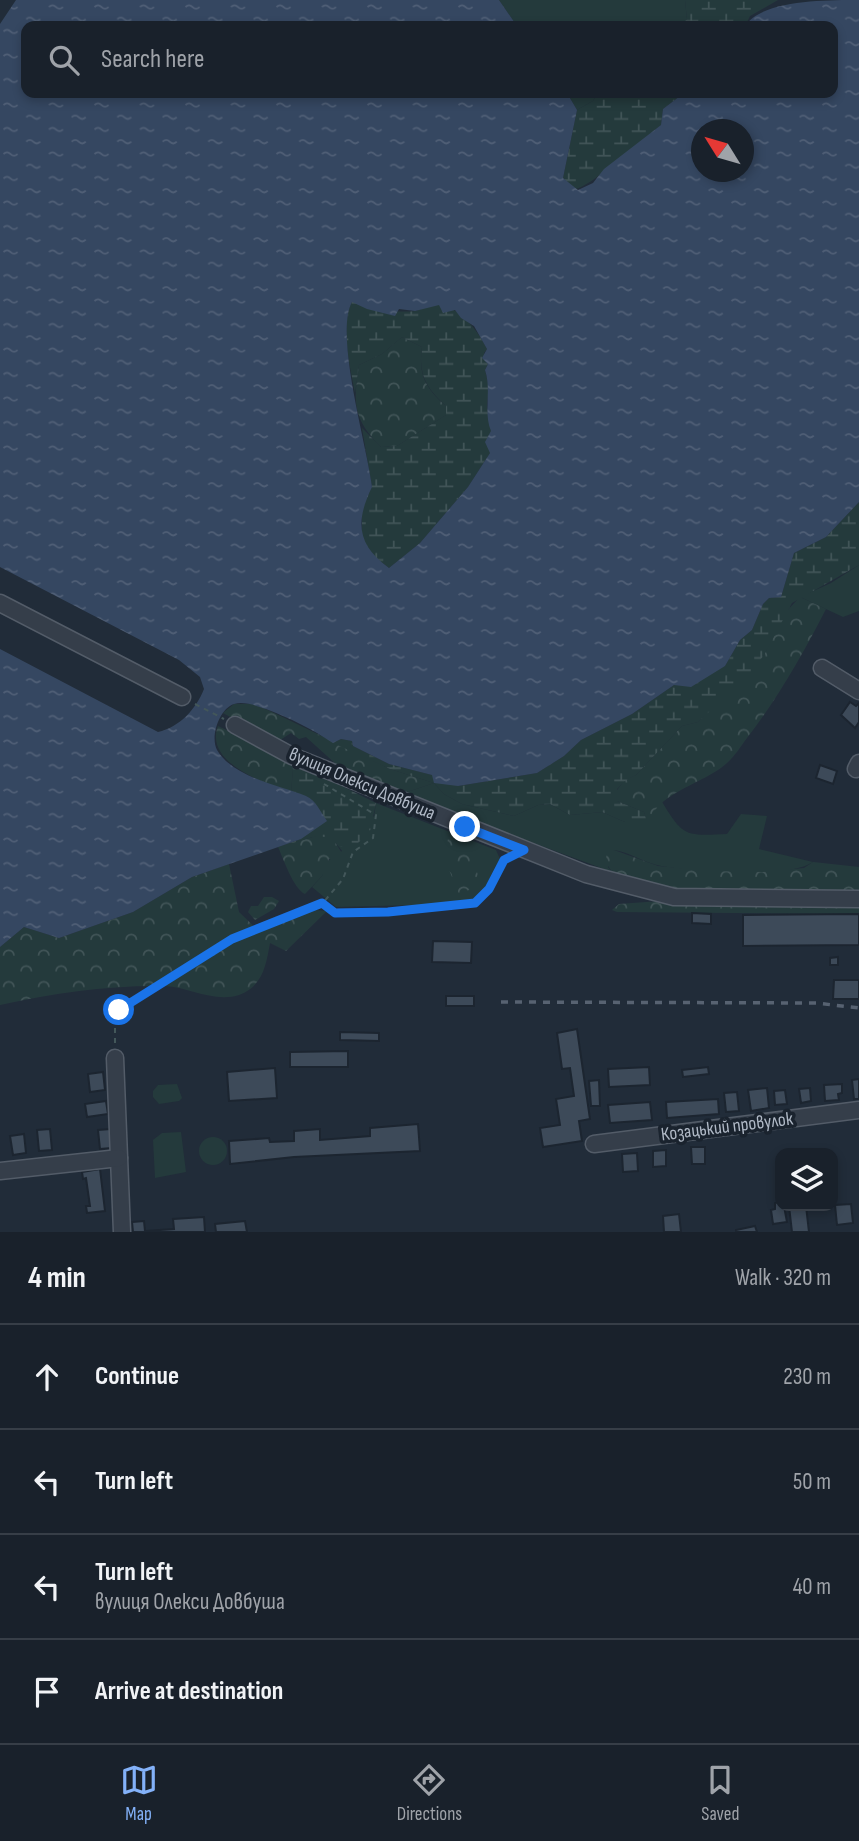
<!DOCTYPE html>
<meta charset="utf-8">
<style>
body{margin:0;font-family:"Sofia Sans Condensed",sans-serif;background:#222933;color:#f1f3f6}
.controls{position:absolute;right:21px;bottom:21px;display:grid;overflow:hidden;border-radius:14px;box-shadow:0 4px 10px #0003}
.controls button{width:63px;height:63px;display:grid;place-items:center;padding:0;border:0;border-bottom:2px solid #373e47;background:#19212b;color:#f1f3f6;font:35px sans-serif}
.compass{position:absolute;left:691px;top:119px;width:63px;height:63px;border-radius:50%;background:#19212b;box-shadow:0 4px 10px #0003;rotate:307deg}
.stop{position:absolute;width:21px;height:21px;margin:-16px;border:5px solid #1a73e8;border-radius:50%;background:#fff}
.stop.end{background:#1a73e8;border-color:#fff;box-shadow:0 2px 7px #0008}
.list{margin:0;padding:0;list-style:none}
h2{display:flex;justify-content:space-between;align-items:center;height:91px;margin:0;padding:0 28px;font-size:30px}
h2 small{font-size:23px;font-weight:400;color:#9fa3a9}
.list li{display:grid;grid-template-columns:46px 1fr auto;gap:21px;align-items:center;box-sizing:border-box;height:105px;padding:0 28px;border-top:2px solid #373e47}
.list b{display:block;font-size:26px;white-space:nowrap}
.list p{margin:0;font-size:23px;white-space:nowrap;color:#9fa3a9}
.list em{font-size:23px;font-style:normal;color:#9fa3a9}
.icon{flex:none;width:38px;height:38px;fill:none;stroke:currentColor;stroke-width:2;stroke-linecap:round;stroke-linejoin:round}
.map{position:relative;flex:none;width:859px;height:1232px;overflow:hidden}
.search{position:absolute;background:#19212b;box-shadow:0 4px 10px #0003;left:21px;right:21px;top:21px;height:77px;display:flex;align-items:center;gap:18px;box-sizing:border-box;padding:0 24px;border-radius:14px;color:#9fa3a9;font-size:26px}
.sheet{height:511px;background:#19212b}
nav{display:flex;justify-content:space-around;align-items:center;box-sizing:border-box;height:98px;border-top:2px solid #373e47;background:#19212b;font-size:19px;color:#9fa3a9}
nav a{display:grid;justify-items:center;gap:4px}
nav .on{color:#83b1f8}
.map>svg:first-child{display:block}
.green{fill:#243a3c}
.forest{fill:url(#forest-crowns)}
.wetland{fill:url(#wetland-marsh)}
.water{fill:url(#water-ripples);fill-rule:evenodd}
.building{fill:#3d4a59;stroke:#1c2530;stroke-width:2}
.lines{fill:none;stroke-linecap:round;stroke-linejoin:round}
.minor-casing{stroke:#535c68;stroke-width:19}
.path{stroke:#43575a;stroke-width:2;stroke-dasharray:5 5;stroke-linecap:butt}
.minor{stroke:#353e4a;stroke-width:16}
.rail{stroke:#576271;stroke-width:3.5;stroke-dasharray:7 7;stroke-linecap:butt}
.route{stroke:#1a73e8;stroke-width:9}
.labels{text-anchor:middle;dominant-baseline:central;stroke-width:7;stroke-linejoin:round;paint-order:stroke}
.street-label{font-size:19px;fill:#b0b9c6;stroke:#1a232e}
</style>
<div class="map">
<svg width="859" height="1232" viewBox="0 0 859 1232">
<defs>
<pattern id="forest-crowns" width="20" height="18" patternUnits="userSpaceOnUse" patternTransform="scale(1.75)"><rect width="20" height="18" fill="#243a3c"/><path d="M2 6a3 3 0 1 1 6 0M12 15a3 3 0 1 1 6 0" fill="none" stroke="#415457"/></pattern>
<pattern id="wetland-marsh" width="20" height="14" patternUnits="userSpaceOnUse" patternTransform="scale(1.75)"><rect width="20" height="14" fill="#243a3c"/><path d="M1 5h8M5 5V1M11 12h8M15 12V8" fill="none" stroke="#415457"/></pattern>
<pattern id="water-ripples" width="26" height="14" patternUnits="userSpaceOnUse" patternTransform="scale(1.75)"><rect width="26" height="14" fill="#354761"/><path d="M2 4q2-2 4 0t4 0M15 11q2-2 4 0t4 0" fill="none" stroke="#505f76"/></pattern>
</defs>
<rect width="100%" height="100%" fill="#212c39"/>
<g class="green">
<polygon points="499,0 685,0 687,19 680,26 621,26 615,23 611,26 517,26"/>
<polygon points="567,93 598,93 593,101 577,110"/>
<polygon points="859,565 859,611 843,617 800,597 831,583"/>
<path d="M 434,783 L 444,794 L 462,804 L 514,816 L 538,805 L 550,804 L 570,815 L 602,812 L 625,822 L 649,816 L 661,800 C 683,837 685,836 727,834 L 741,814 L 767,816 L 759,849 L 813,862 C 786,880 694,872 661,866 C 644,863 630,852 614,850 L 608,867 L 612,872 L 401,794 Z"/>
<path d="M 376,803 L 496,850 L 500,859 C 485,882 489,897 459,904 L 336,907 L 312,887 L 322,876 L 325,863 L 342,851 L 339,847 L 374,816 Z"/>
<polygon points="177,1084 182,1098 179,1101 159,1104 153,1097 153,1091 158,1085"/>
<polygon points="181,1132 186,1172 155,1178 153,1140 162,1133"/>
<circle cx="213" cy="1151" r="14"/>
</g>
<g class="forest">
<path d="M 402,337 L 422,347 C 418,374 425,388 446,406 L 446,415 L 397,446 L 381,447 C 353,419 353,403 359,365 L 382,354 Z"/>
<path d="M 800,597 L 826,609 C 803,654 778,698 747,738 C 741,746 735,756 727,763 C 703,785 650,794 649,828 L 644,812 L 617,801 L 617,790 L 625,780 L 636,775 L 682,726 L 698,722 L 764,655 L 784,614 Z"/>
<polygon points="234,704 253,704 270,711 390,769 434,783 401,794 337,765 306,737 299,739 291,733 277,742 223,713"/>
<path d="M 218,726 L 287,759 L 293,769 L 291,793 C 265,783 204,763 218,726 Z"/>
<path d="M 323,834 L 332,837 L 343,855 L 339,861 L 329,859 L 322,876 L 305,894 C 293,888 284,860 278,847 Z"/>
<path d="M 448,838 C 465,846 480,868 479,886 L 459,894 L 445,860 Z"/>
<polygon points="614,850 658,866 709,871 763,872 804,868 813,862 859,867 859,914 617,912 612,910 619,904 660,901 612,872 605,861 607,854"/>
<path d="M 229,864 L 239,912 L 260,932 L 314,910 L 327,911 L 286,951 L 270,943 C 266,965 263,986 239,995 C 214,1003 189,987 165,986 C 109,985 54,993 0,1005 L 0,947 L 24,927 L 59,938 L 133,912 L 192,877 Z"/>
<polygon points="264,897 272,897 279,901 274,909 255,920 248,912 251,906 258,906"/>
</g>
<g class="wetland">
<polygon points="685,0 778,0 750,16 745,26 680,26 687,19"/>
<path d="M 598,93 L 684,93 L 663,109 L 661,125 C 645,137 588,190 574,189 L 563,178 L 577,110 L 593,101 Z"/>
<path d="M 352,301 C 368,310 398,313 416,311 C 421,310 426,306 431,305 C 456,301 478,330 487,349 L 484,353 L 488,364 L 485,370 L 489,388 L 487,405 L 491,431 L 490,453 L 468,487 L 420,543 L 389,568 L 368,552 L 362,536 L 362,507 L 372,487 L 362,428 L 381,447 L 397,446 L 446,415 L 446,406 C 426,388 418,374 422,347 L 402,337 L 382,354 L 359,365 L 355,393 C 350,366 340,327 352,301 Z"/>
<polygon points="859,502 859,565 792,603 764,655 747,677 698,722 682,726 636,775 626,780 617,789 617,801 644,812 649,828 637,833 625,822 602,812 570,815 550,804 538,805 514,816 462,804 444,794 434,783 390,769 333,743 341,739 352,741 353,746 389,764 432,775 458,786 537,773 564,756 581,740 632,714 674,685 725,666 740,640 752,630 763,604 769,598 781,597 794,553 826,537"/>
<path d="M 287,759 L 376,803 L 370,831 L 355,846 L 339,847 C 323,825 301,844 278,847 L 301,839 L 308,797 L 291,793 L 293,769 Z"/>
</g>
<path class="water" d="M 16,0 L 499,0 L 517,26 L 26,26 L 26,93 L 567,93 L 577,110 L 563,178 L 578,190 L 593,183 L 604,169 L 661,125 L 663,109 L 684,93 L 833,93 L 833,26 L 745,26 C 762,0 824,0 859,0 L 859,502 L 826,537 L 794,553 L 781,597 L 769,598 L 763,604 L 752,630 L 740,640 L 725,666 L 691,687 L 674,685 L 632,714 L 581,740 L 564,756 L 537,773 L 458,786 L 434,783 L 432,775 L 389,764 L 353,746 L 352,741 L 341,739 L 333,743 C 312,729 290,718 266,709 C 257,706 244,701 234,704 C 219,709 210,737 217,750 C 234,778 279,785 306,796 C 316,800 321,813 327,821 L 301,839 L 192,877 L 133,912 L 59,938 L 24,927 L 0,947 L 0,649 L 158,732 C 180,727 196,709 204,689 L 200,677 L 179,660 L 0,567 L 0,24 ZM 702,130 L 744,130 L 744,172 L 702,172 ZM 352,302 L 367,309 L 395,316 L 399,309 L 415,311 L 439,305 L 443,313 L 455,310 L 461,318 L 474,326 L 487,349 L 482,358 L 488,364 L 485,370 C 492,391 483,411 491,431 L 485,442 L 490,453 L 468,487 L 420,543 L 389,568 C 357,545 355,522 372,487 C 367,446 334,334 352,302 Z"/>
<g class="building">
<polygon points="850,702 856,706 859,703 859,722 855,728 841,715"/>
<polygon points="820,765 837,771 833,784 816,778"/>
<polygon points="692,913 711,914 711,924 692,923"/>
<polygon points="859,914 859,945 743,946 743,915"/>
<polygon points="433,941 472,942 471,963 432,962"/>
<polygon points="838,957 838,965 830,965 830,958"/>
<polygon points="834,980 859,980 859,999 833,999"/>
<rect x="446" y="996" width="28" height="10"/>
<polygon points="577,1029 590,1119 579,1121 582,1141 543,1147 540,1128 560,1125 556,1099 574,1096 570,1068 562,1069 557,1033"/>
<polygon points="340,1032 379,1033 379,1041 340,1040"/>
<polygon points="348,1051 348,1067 290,1067 290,1052"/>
<polygon points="649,1067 650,1085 609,1087 608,1069"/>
<polygon points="708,1067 709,1074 683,1077 682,1070"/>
<polygon points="275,1068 277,1098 229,1101 227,1072"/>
<polygon points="103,1072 105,1090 90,1092 88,1074"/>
<polygon points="859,1079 859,1099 854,1099 852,1080"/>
<polygon points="599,1080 600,1106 591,1106 589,1081"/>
<polygon points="842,1084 842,1093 838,1094 839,1100 825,1101 824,1085"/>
<polygon points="767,1088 769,1108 751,1111 748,1090"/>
<polygon points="810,1088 811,1101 801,1103 799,1089"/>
<polygon points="785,1090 787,1104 775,1105 774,1091"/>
<polygon points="737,1092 739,1111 726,1112 724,1093"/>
<polygon points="718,1099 719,1114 667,1118 666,1102"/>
<polygon points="106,1101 108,1114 87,1117 85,1104"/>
<polygon points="650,1102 652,1120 610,1123 608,1105"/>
<polygon points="418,1124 420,1151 294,1157 230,1164 229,1141 269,1138 270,1142 294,1141 294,1131 320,1129 320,1140 370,1136 370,1128"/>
<polygon points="50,1129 52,1150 39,1151 37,1130"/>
<polygon points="111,1129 112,1148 100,1149 98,1130"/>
<polygon points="24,1134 26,1153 13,1155 10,1136"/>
<polygon points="691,1147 705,1147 705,1164 692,1164"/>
<polygon points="666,1150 666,1166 653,1167 653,1151"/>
<polygon points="637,1153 638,1171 623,1172 622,1154"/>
<polygon points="100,1169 105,1211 87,1213 86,1206 90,1206 86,1178 83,1179 82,1172"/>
<polygon points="780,1202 780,1206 784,1206 787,1222 773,1224 771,1210 775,1209 775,1203"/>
<polygon points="851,1204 853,1223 837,1225 835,1205"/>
<polygon points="789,1206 806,1206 809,1232 792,1232"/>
<polygon points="679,1214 681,1232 664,1232 663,1216"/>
<polygon points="204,1217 205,1232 133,1232 132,1222 144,1221 145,1231 174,1229 173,1219"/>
<polygon points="245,1221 247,1232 216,1232 215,1224"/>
<polygon points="755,1226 757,1232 736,1232 736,1230"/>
</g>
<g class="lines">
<g class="minor-casing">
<g id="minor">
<polyline points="0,603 182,697"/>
<polyline points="822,668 859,691"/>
<polyline points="235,725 292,756 586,874 674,897 859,899"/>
<polyline points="856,769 859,763"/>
<polyline points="115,1058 122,1232"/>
<polyline points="594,1144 859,1110"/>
<polyline points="0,1171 119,1158"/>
</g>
</g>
<g class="path">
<polyline points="195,704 224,719"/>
<path d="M 322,903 L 335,913 L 359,913 L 475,903 C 492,891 492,870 507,858"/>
<polyline points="115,1043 115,1013 138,995 232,939 322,904 343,879 353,852 373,838 376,815 324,784"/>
</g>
<use href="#minor" class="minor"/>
<polyline class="rail" points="501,1002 816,1003 859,1008"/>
</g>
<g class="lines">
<polyline class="route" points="119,1010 232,939 322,903 335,913 388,912 475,903 489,889 504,860 524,850 465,827"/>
</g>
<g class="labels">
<g class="street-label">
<text transform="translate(362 784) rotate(23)">вулиця Олекси Довбуша</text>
<text transform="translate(727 1127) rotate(-7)">Козацький провулок</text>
</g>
</g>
</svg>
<div class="controls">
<button><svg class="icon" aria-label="layers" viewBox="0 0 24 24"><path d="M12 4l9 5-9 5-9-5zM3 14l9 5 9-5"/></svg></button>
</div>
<svg class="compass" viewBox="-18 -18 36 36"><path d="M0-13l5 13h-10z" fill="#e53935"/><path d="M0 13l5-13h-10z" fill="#9fa3a9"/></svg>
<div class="stop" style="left:119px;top:1010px"></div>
<div class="stop end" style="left:465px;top:827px"></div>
<div class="search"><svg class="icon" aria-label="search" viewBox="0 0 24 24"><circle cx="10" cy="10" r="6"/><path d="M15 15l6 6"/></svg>Search here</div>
</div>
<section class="sheet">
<h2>4 min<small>Walk · 320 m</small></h2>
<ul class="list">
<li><svg class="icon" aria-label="ahead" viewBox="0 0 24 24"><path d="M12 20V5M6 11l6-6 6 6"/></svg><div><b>Continue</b></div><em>230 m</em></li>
<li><svg class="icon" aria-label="left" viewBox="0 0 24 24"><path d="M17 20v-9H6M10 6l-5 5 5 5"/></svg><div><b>Turn left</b></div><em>50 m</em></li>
<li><svg class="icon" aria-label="left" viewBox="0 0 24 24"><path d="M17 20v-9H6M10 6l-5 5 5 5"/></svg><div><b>Turn left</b><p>вулиця Олекси Довбуша</p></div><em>40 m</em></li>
<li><svg class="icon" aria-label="arrive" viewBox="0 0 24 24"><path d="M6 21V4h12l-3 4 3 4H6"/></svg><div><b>Arrive at destination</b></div></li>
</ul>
</section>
<nav>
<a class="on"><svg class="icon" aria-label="map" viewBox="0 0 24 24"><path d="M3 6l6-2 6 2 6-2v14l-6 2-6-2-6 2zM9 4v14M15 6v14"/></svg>Map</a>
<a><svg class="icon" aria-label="directions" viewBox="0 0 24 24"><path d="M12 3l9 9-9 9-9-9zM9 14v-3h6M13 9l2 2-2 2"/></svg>Directions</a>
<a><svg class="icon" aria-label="saved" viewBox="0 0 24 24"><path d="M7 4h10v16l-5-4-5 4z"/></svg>Saved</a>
</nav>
